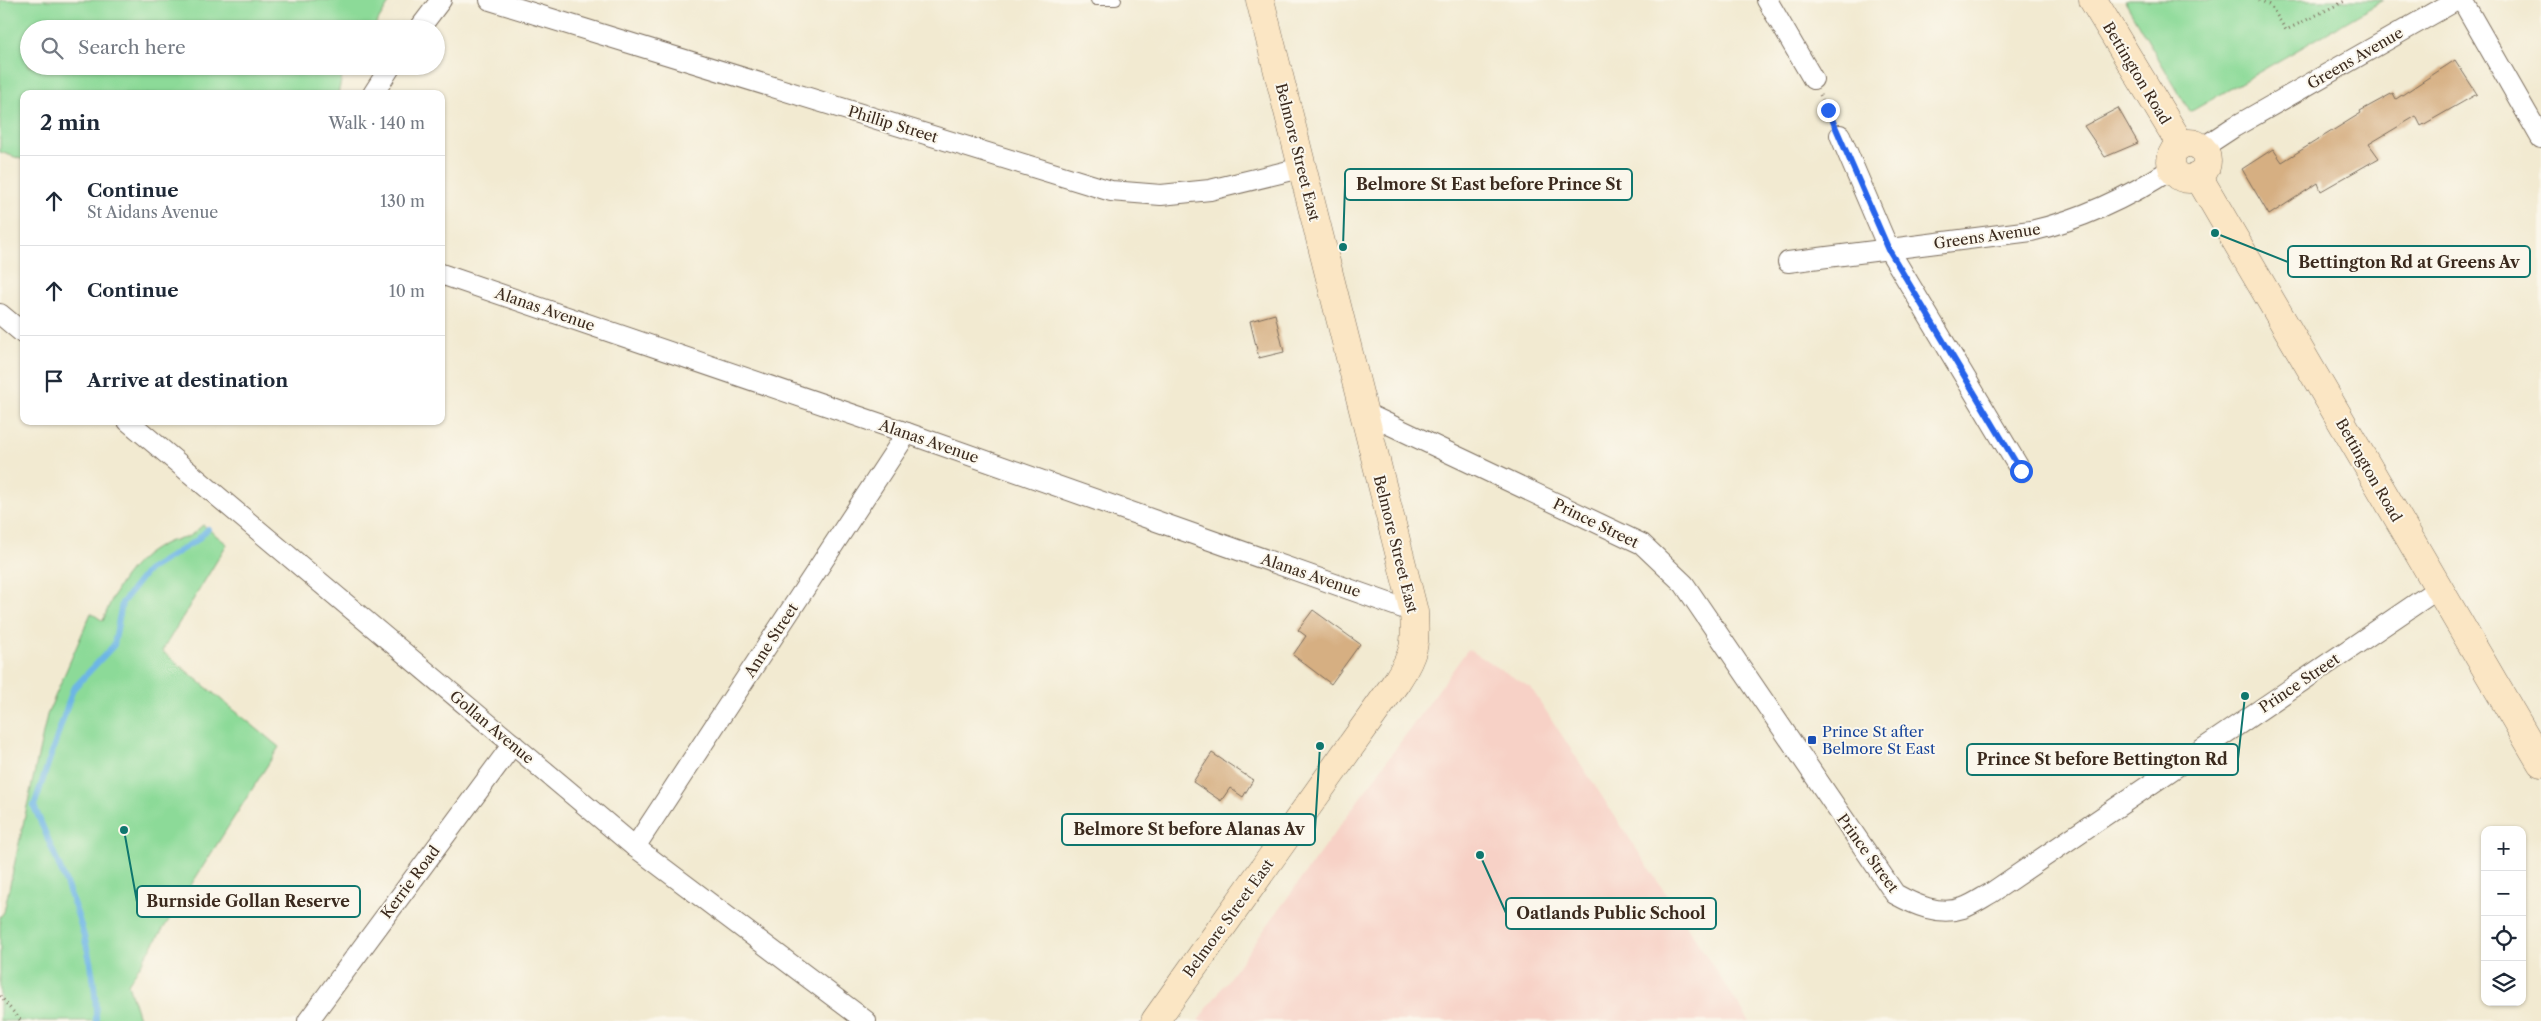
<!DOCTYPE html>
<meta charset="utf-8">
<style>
body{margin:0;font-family:"Libre Caslon Text",serif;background:#f6f6f7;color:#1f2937}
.controls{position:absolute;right:15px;bottom:15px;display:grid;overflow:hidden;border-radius:10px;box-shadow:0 1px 4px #0004}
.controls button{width:45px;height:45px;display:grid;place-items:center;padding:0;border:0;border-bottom:1px solid #e0e1e3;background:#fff;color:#1f2937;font:25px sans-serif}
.stop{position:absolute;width:15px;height:15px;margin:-11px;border:4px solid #2563eb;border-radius:50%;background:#fff}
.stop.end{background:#2563eb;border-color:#fff;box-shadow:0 1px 5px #0008}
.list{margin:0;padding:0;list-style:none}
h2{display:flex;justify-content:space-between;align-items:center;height:65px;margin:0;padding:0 20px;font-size:21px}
h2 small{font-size:16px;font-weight:400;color:#747a83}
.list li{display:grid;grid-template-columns:32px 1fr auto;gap:15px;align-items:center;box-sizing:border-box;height:90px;padding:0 20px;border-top:1px solid #e0e1e3}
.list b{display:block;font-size:19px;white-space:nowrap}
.list p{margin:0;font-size:16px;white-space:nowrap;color:#747a83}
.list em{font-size:16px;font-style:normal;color:#747a83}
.icon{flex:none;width:28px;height:28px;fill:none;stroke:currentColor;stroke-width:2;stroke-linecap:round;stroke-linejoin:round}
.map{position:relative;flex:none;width:2541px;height:1021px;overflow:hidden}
.search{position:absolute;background:#fff;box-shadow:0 1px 4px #0004;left:20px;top:20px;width:425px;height:55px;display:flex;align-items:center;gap:12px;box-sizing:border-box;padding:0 18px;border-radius:28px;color:#747a83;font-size:19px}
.panel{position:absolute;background:#fff;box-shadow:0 1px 4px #0004;left:20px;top:90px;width:425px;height:335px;border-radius:10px}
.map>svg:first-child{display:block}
.built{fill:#f7d1c6}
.green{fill:#8cda98;stroke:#64825b}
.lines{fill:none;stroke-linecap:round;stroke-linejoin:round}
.stream{stroke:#6db6e5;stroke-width:6}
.building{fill:#d6af82}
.lane-casing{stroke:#7b6d5d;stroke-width:12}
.street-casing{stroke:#7b6d5d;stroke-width:22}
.secondary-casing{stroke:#7b6d5d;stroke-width:29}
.path{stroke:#7b6d5d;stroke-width:3;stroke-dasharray:1 4;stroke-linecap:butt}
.lane{stroke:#fff;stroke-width:10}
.street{stroke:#fff;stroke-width:20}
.secondary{stroke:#fbe6c4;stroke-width:28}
.route{stroke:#2563eb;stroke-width:6}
.transit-dot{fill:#1a4fb4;stroke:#fbf7ec;stroke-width:2}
.labels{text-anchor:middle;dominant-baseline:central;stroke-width:4;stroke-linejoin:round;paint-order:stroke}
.street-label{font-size:15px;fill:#3b2a1e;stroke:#fbf7ec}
.transit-label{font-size:15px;fill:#164399;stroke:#fbf7ec;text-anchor:start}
.leader{fill:none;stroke:#0f766e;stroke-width:2}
.callout-dot{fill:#0f766e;stroke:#fbf7ec;stroke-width:2}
.callout{fill:#fbf7ec;stroke:#0f766e;stroke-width:2}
.callout-label{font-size:16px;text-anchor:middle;font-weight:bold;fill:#3b2a1e}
</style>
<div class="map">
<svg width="2541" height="1021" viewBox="0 0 2541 1021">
<rect width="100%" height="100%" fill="#fbf7ec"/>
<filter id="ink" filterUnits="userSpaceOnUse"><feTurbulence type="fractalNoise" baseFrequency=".02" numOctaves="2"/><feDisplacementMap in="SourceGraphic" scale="10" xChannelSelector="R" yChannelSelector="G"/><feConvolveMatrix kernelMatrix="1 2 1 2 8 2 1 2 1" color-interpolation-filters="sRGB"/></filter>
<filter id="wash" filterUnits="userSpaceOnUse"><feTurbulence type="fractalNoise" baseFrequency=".0096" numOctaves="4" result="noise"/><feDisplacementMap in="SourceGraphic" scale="20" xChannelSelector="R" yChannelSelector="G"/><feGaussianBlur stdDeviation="1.12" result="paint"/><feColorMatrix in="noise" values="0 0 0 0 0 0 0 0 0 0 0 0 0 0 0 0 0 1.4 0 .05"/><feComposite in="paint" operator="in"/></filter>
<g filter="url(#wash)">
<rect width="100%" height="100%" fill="#f2ead1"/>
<polygon class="built" points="1468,649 1531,688 1749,1021 1198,1021"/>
<g class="green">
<polygon points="0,0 388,0 389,3 373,29 29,29 29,66 349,66 342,77 338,94 24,94 24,160 0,152"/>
<polygon points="2124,0 2384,0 2190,112"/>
<path d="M 203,525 L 227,544 L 162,651 L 279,747 L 128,984 L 140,1021 L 0,1021 L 0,917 L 4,912 L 47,715 L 91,613 L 103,621 C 115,587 133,557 168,542 C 174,539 181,540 187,537 C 192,535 198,529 203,525 Z"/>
</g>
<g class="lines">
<path class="stream" d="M 96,1021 C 97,944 63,876 34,806 L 73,689 L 114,645 L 122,603 L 147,571 L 197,540 L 208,529"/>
</g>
<g id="blocks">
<g class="building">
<polygon points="2455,60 2477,94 2421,126 2416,116 2369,144 2379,158 2321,191 2318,183 2269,215 2242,169 2273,149 2282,162 2361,113 2360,111 2393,93 2396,99"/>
<polygon points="2118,108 2138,143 2105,157 2084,126"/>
<polygon points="1275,314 1284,352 1259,358 1250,321"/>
<polygon points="1313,610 1360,644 1331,684 1293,655 1306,636 1298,630"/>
<polygon points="1212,753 1253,780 1243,797 1230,788 1221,801 1193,782"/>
</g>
</g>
</g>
<g filter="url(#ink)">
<use href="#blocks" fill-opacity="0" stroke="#7b6d5d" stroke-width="1"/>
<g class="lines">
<g class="lane-casing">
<polyline id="lane" points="1096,0 1116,0"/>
</g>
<g class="street-casing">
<g id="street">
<polyline points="490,0 1111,191 1161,195 1210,190 1301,168"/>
<polyline points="1767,0 1813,79"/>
<polyline points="2462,0 2541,138"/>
<polyline points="419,29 441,0"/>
<polyline points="373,94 391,66"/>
<polyline points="1840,135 1889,250 2021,471"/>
<polyline points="2202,148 2234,127 2457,0"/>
<path d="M 1788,262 L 2031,231 C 2083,219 2129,197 2173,168"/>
<polyline points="441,274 907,433 1414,612"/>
<polyline points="0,314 24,334"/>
<path d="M 1363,412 L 1642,544 L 1684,584 L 1895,894 C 1915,905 1939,916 1963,908 C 1972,905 1982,898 1991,893 L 2439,588"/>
<polyline points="128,421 635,847 866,1021"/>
<polyline points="635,847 907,433"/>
<polyline points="308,1021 513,744"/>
</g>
</g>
<g class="secondary-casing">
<g id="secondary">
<polyline points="2093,0 2181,145"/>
<circle cx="2189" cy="161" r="18"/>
<polyline points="2198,176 2541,763"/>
<path d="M 1155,1021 L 1397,681 C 1415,653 1416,644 1414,612 L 1260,0"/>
</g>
</g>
<g class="path">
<polyline points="2259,0 2270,5 2286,30 2347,0"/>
<polyline points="1820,95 1832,119"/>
<polyline points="0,996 21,1021"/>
</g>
<use href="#lane" class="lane"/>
<use href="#street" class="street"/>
<use href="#secondary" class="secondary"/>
</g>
</g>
<g class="lines" filter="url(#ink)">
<polyline class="route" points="1828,110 1889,250 2021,471"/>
</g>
<rect class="transit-dot" x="1807" y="735" width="10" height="10" rx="2.5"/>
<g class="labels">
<g class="street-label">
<text transform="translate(2355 58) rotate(-30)">Greens Avenue</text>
<text transform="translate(2137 73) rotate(59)">Bettington Road</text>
<text transform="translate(893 124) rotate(17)">Phillip Street</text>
<text transform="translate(1298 152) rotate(76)">Belmore Street East</text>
<text transform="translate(1987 236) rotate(-8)">Greens Avenue</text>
<text transform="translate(545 309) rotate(19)">Alanas Avenue</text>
<text transform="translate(929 441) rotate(19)">Alanas Avenue</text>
<text transform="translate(2369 470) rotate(60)">Bettington Road</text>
<text transform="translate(1596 523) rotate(26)">Prince Street</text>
<text transform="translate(1396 544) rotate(76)">Belmore Street East</text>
<text transform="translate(1311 575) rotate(19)">Alanas Avenue</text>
<text transform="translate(771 640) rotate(-57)">Anne Street</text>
<text transform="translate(2299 683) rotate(-34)">Prince Street</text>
<text transform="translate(492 727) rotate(40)">Gollan Avenue</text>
<text transform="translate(1868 853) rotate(54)">Prince Street</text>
<text transform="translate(410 882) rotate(-53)">Kerrie Road</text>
<text transform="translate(1228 918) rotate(-54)">Belmore Street East</text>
</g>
<g class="transit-label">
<text x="1822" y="731">Prince St after<tspan x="1822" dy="17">Belmore St East</tspan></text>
</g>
</g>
<path class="leader" d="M1343 247L1345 185M2215 233L2288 262M2245 696L2238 759M1320 746L1315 830M124 830L137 902M1480 855L1506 913"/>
<g class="callout-dot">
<circle cx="1343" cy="247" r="5"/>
<circle cx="2215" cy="233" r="5"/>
<circle cx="2245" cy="696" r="5"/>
<circle cx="1320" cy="746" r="5"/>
<circle cx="124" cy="830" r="5"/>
<circle cx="1480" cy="855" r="5"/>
</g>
<g class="callout">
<rect x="1345" y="169" width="287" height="31" rx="5"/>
<rect x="2288" y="246" width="242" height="31" rx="5"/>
<rect x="1967" y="744" width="271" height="31" rx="5"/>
<rect x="1062" y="814" width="253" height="31" rx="5"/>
<rect x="137" y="886" width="223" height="31" rx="5"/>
<rect x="1506" y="898" width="210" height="31" rx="5"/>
</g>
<g class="callout-label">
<text x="1489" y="190">Belmore St East before Prince St</text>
<text x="2409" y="268">Bettington Rd at Greens Av</text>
<text x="2102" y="765">Prince St before Bettington Rd</text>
<text x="1189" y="835">Belmore St before Alanas Av</text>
<text x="248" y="907">Burnside Gollan Reserve</text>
<text x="1611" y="919">Oatlands Public School</text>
</g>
</svg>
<div class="controls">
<button>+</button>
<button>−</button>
<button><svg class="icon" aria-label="locate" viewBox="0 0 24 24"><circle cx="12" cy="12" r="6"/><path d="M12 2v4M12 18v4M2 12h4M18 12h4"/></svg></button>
<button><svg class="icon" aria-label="layers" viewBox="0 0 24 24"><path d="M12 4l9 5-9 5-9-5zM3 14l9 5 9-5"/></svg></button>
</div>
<div class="stop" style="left:2021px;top:471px"></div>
<div class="stop end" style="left:1828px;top:110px"></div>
<div class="search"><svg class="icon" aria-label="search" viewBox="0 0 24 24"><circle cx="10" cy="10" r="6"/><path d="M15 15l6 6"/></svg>Search here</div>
<section class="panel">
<h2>2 min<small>Walk · 140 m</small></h2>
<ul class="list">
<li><svg class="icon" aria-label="ahead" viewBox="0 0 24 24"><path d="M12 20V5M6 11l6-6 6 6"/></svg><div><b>Continue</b><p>St Aidans Avenue</p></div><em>130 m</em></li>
<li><svg class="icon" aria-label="ahead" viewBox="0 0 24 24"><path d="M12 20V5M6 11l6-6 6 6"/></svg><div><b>Continue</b></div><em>10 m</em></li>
<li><svg class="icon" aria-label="arrive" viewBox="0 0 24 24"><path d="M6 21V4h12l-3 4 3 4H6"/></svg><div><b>Arrive at destination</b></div></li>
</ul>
</section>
</div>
